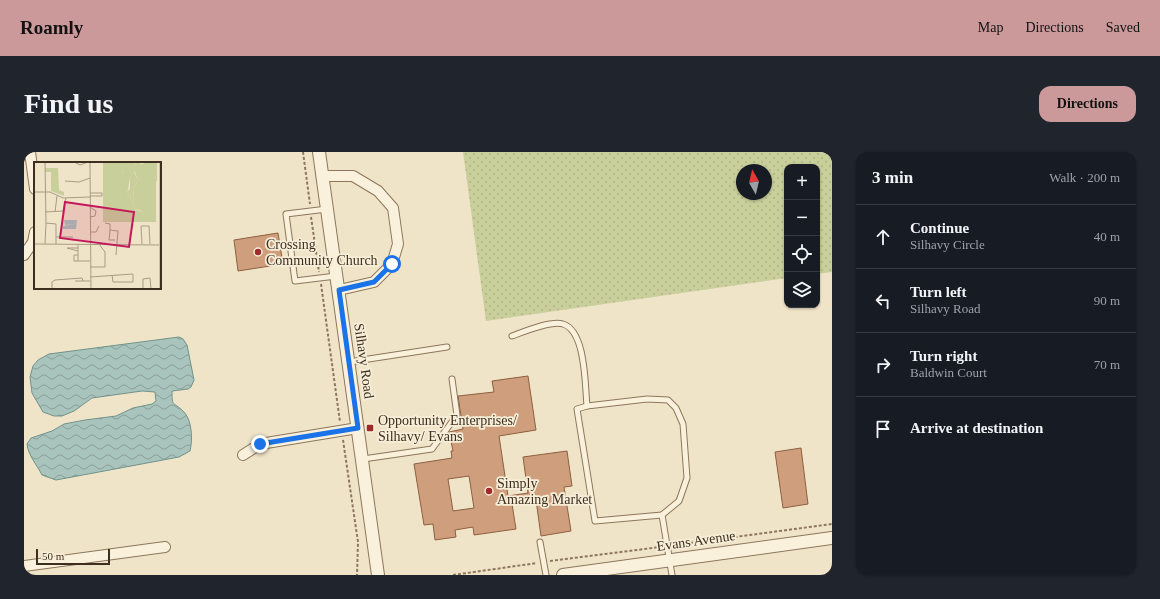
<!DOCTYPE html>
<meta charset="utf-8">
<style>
body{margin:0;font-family:"Times New Roman",serif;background:#20242c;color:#f1f3f6}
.controls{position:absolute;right:12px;top:12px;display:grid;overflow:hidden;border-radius:8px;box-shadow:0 1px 3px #0004}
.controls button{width:36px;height:36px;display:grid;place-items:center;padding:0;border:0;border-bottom:1px solid #363941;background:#171b24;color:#f1f3f6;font:20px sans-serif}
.compass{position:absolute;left:712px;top:12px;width:36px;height:36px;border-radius:50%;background:#171b24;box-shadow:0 1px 3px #0004;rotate:352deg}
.scale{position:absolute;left:12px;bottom:10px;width:74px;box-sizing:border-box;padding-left:4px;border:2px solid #3d2e20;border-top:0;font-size:11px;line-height:14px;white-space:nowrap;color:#3d2e20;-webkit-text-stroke:3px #f7eed8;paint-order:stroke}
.stop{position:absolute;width:12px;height:12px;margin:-9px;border:3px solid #1a73e8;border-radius:50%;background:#fff}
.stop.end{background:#1a73e8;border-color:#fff;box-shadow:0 1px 4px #0008}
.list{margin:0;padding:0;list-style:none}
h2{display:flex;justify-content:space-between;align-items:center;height:52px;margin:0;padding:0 16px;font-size:17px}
h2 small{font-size:13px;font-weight:400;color:#9ea1a6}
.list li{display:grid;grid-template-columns:26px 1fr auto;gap:12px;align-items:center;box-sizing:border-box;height:64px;padding:0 16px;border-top:1px solid #363941}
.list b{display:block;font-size:15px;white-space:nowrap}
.list p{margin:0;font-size:13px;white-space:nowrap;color:#9ea1a6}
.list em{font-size:13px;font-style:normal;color:#9ea1a6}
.icon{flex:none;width:22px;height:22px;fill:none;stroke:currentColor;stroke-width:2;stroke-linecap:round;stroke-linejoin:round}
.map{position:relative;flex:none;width:808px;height:423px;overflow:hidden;border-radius:12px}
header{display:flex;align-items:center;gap:24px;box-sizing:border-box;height:56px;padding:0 20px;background:#cc999b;color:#111}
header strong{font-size:19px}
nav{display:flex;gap:22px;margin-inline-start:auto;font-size:14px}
.intro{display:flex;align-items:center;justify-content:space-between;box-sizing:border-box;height:96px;padding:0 24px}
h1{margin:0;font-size:28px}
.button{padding:10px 18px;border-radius:12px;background:#cc999b;color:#111;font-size:14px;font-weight:700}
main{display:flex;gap:24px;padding:0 24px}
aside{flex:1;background:#171b24;border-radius:12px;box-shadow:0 1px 3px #0004}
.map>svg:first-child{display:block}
.grass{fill:url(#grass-dots);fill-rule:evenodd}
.water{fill:url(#water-waves);stroke:#6f938a}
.building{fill:#cf9f7d;stroke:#8d5f41;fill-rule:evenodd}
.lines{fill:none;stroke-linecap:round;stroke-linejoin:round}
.service-casing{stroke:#8d765c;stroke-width:7}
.minor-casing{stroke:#8d765c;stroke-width:12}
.tertiary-casing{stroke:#8d765c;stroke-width:14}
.path{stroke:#8d765c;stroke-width:2;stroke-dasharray:3 2;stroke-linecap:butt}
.service{stroke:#faf1dc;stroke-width:5}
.minor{stroke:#faf1dc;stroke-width:10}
.tertiary{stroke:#faf1dc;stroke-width:12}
.route{stroke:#1a73e8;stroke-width:5}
.poi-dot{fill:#9e2a2b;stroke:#f7eed8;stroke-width:1.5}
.labels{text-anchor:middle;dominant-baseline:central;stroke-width:3.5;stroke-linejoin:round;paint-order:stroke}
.poi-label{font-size:14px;fill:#3d2e20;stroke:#f7eed8;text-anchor:start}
.street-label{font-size:14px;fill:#3d2e20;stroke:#f7eed8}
.inset-road{fill:none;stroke:#a89b85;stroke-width:1}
.view{fill:#c2185b;fill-opacity:0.15;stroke:#c2185b;stroke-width:2}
.inset-edge{fill:none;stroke:#3d2e20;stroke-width:2}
</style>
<header>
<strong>Roamly</strong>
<nav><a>Map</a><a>Directions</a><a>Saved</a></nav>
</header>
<div class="intro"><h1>Find us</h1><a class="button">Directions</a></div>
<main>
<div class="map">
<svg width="808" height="423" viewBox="0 0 808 423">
<defs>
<pattern id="grass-dots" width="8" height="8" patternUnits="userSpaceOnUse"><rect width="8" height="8" fill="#c9cf9b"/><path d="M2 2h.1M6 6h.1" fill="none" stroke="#aeb285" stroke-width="1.8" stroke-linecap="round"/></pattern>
<pattern id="water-waves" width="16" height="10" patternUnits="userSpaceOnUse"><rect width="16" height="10" fill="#a9c4bc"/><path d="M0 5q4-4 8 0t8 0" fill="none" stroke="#8ba098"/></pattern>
</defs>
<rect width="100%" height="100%" fill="#f0e4c8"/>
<path class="grass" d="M 439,0 L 808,0 L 808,120 L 793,122 L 793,15 L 763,15 L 763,126 L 462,169 ZM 718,18 L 742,18 L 742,42 L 718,42 Z"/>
<path class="water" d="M 155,185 L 159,187 L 163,193 L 170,228 L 167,235 L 164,237 L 148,239 C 148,256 149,249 159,259 C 168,267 169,288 166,299 L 155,305 L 32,328 L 18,323 C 13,313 4,303 3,292 L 7,286 L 28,279 L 40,272 L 61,268 L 92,264 L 109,256 L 128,252 L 132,249 L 131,240 L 118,239 L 68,246 L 50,259 L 38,264 L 30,264 L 19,260 L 8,241 L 6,225 L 9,214 L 14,208 L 25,202 Z"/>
<g class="building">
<polygon points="254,81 259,112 214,119 210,88"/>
<path d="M 504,224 L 512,278 L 475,284 L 484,344 L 504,341 L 499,305 L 543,299 L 548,334 L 540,335 L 547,379 L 517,384 L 512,348 L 488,352 L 492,377 L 450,383 L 449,375 L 431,378 L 432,385 L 411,388 L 409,372 L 400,373 L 390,312 L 428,306 L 427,299 L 429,299 L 425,280 L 439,277 L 434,244 L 470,240 L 468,229 ZM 445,324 L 450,356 L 429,359 L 424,327 Z"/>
<polygon points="777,296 784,352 759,356 751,300"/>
</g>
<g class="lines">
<g class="service-casing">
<g id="service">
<polyline points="303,57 262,62 271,129 312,124"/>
<path d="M 488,184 C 499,180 527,168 539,172 C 562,179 561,234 563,254 L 623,247 L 644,248 L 652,256 L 659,272 L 663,326 L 655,349 L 638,363 L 648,423"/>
<polyline points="325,210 423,195"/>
<polyline points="563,254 553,257 571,369 638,363"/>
<polyline points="339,307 408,297 433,263 428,227"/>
<polyline points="516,390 522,423"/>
</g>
</g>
<g class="minor-casing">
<g id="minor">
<polyline points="6,0 11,37"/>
<polyline points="299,24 329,24 354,39 369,56 374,92 368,112 350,130 315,138"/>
<polyline points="0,103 9,90 11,80"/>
<polyline points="219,303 236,292 334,276"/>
<polyline points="0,414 141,395"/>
</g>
</g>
<g class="tertiary-casing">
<g id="tertiary">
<polyline points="295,0 354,423"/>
<polyline points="539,423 808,386"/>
</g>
</g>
<g class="path">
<polyline points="279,0 286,52"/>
<polyline points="287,65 295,120"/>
<polyline points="297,132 316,270"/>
<polyline points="319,288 334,390 333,423"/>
<polyline points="651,393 808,372"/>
<polyline points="526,409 636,395"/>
<polyline points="429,423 513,411"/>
</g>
<use href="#service" class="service"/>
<use href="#minor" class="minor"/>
<use href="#tertiary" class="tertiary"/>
</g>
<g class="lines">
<polyline class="route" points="236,292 334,276 315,138 350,130 368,112"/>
</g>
<g class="poi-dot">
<circle cx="234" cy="100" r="4"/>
<rect x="342" y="272" width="8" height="8" rx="2"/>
<circle cx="465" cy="339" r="4"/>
</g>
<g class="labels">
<g class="poi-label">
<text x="242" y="92">Crossing<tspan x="242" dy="16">Community Church</tspan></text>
<text x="354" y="268">Opportunity Enterprises/<tspan x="354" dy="16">Silhavy/ Evans</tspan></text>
<text x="473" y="331">Simply<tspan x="473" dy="16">Amazing Market</tspan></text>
</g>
<g class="street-label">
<text transform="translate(340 209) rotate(82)">Silhavy Road</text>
<text transform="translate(672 389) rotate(-8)">Evans Avenue</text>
</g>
</g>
<g transform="translate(10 10)">
<rect width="127" height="127" fill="#f0e4c8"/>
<path d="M 69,0 L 91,1 L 88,10 L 96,16 L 93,33 L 96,35 L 101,47 L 108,50 L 99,41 L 100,26 L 104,18 L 100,8 L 102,0 L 108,2 L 113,0 L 113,19 L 122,19 L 122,60 L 69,60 Z" fill="#c9cf9b"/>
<path d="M 113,0 L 123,0 L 123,19 L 113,19 Z" fill="#c9cf9b"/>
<path d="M 90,0 L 102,0 L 100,10 L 104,18 L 100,26 L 99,41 L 109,49 L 101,47 L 96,35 L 92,32 L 96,26 L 96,16 L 88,12 Z" fill="#c9cf9b"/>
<path d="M 11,6 L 24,6 L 25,28 L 30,30 L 30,34 L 17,29 L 17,10 L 11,10 Z" fill="#c9cf9b"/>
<path d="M 30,58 L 43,58 L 42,67 L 29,67 L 29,64 L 40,62 L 31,63 Z" fill="#a9c4bc"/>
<path class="inset-road" d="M 11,0 L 12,61M 40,0 L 46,3 L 54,0M 56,0 L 57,127M 31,19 L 45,20 L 56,16M 0,30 L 16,30 L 29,36 L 56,35M 56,34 L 68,34 L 68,31 L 56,31M 56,45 L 62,49 L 61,54 L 56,55M 11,50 L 29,49 L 32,36M 21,50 L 23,34M 12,61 L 22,62 L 22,82M 71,61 L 76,62 L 76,68 L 84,69 L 82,93M 76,68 L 75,78 L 81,78M 56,70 L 62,70 L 65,64M 22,75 L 39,75M 0,82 L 125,83M 11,82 L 12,61M 44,82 L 44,99 L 56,99M 108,82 L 107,64 L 115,64 L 116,82M 44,89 L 33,86 L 44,86M 44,93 L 40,93 L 40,99 L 44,99M 56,105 L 71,105 L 71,90 L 65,82M 78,113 L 79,120 L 99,120 L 99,112M 56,115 L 99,112M 41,119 L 56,119M 18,127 L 18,120 L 21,118 L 48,116 L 49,119M 109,127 L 109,117 L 116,116 L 117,127M 126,127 L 126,0"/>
<path class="view" d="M 31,40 L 100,50 L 95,85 L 26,76 Z"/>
<rect width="127" height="127" class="inset-edge"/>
</g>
</svg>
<div class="controls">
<button>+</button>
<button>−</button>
<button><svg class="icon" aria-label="locate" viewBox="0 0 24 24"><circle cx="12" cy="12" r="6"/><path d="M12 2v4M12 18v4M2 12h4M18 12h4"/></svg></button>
<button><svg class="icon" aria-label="layers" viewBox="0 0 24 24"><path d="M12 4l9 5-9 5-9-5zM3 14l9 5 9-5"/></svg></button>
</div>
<svg class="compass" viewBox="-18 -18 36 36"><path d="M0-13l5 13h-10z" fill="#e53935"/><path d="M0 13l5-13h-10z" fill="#9ea1a6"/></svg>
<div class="scale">50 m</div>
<div class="stop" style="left:368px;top:112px"></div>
<div class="stop end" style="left:236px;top:292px"></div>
</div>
<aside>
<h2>3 min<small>Walk · 200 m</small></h2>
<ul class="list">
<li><svg class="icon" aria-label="ahead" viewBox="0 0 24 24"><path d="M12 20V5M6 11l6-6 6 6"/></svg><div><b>Continue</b><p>Silhavy Circle</p></div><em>40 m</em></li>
<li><svg class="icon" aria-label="left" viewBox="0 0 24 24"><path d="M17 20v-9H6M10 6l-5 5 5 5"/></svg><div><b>Turn left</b><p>Silhavy Road</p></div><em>90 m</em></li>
<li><svg class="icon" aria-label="right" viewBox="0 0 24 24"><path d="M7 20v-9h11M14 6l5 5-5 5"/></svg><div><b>Turn right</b><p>Baldwin Court</p></div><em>70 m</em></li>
<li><svg class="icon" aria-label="arrive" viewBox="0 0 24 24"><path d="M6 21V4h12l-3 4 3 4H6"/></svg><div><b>Arrive at destination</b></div></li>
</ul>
</aside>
</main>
